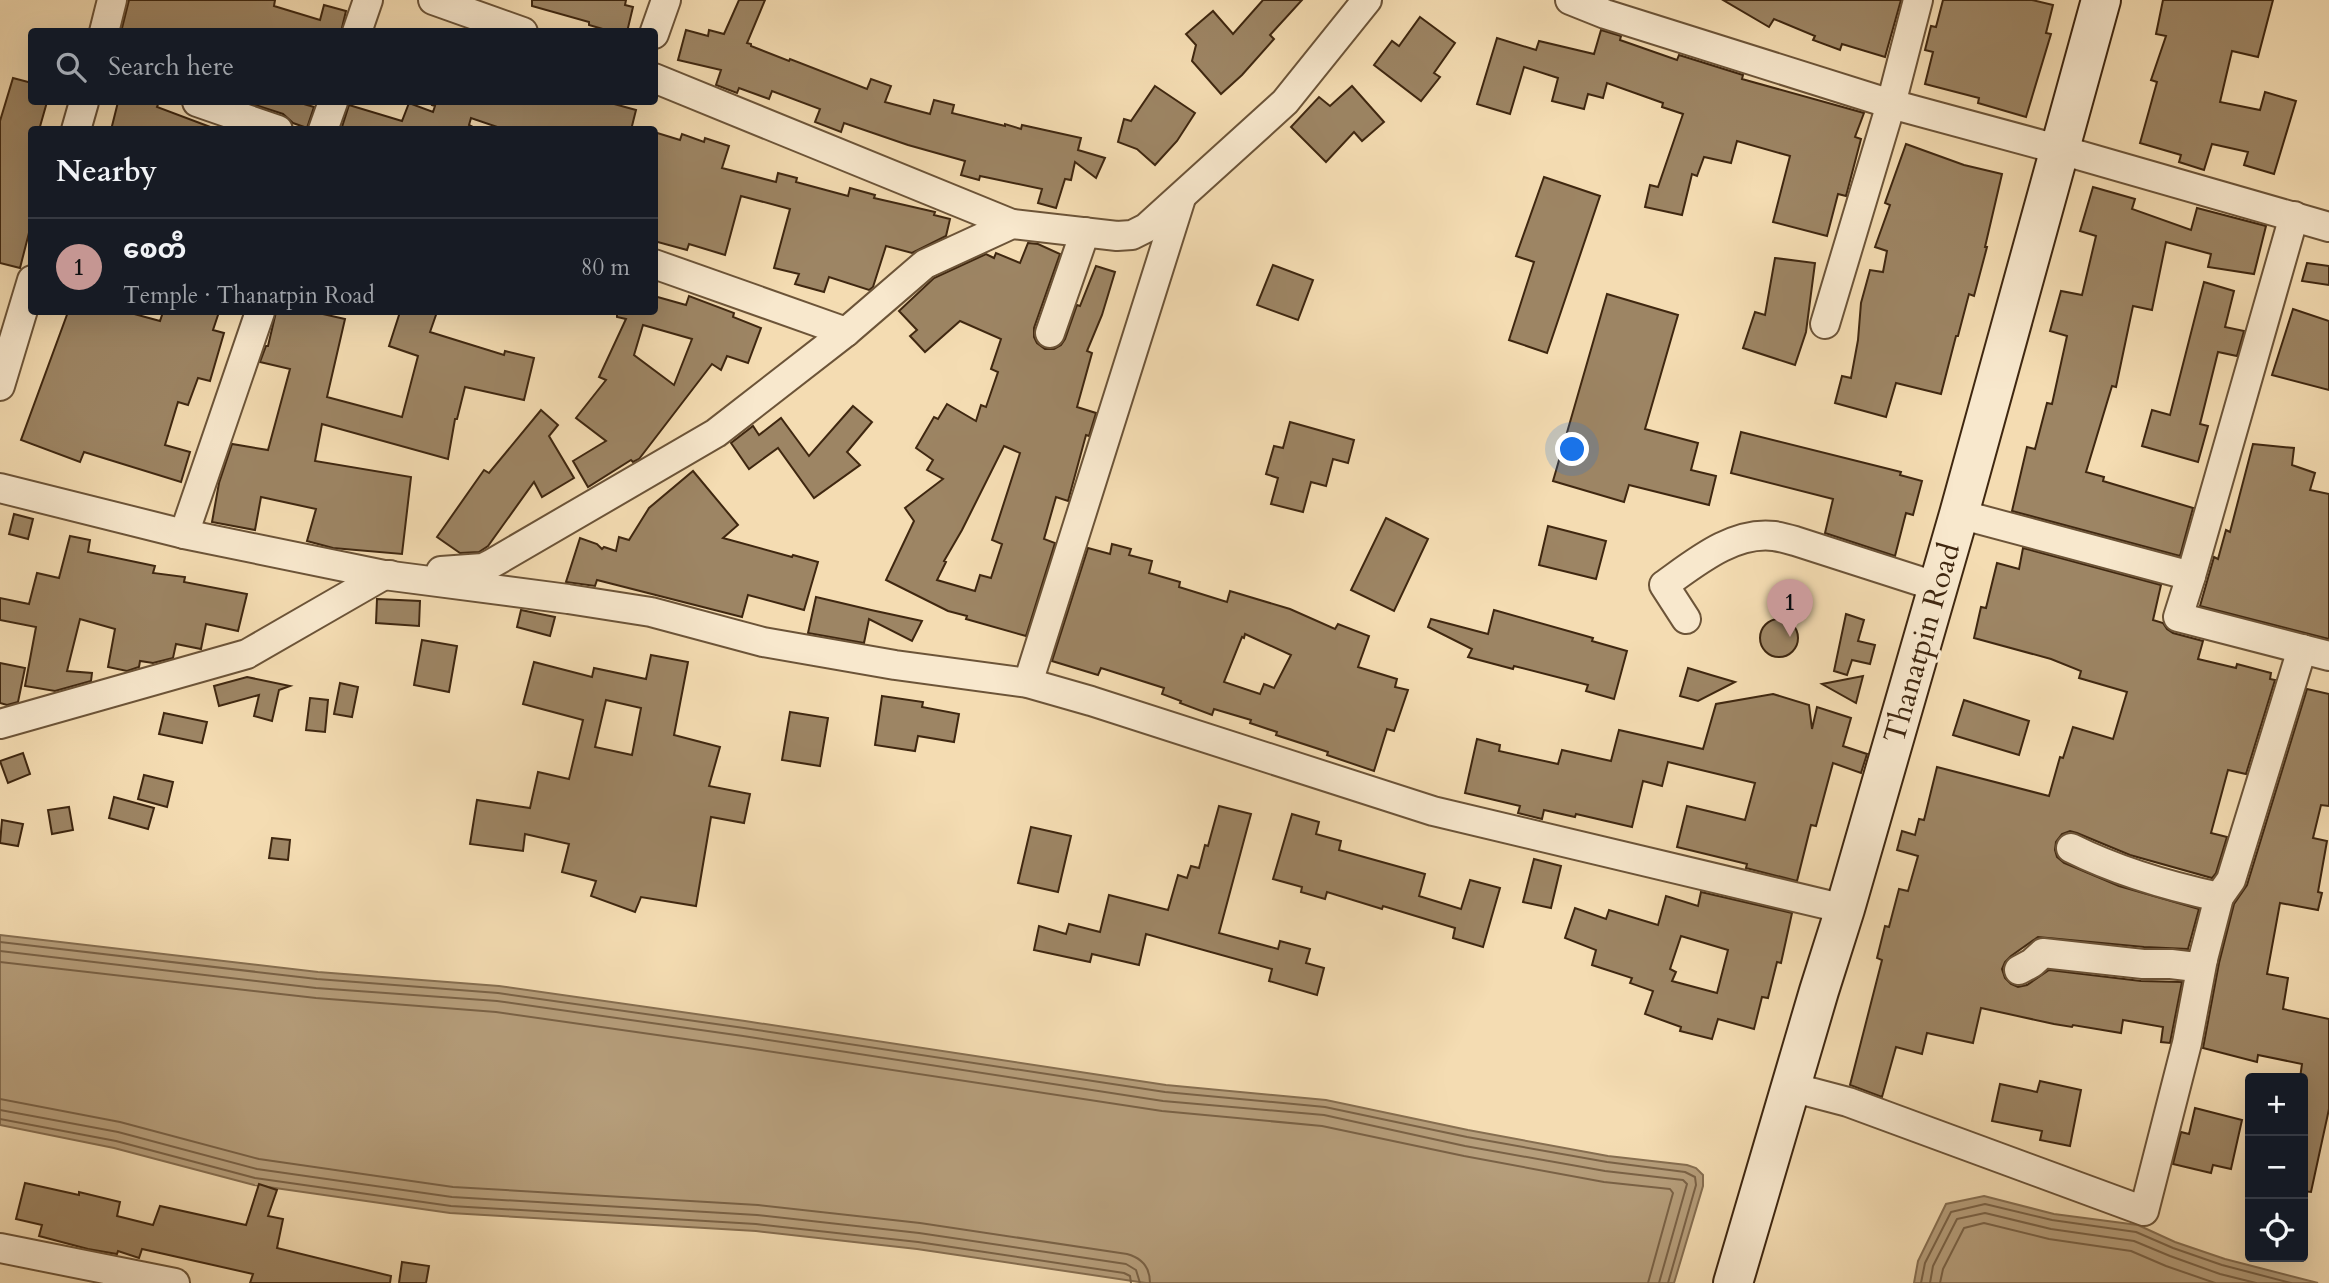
<!DOCTYPE html>
<meta charset="utf-8">
<style>
body{margin:0;font-family:Cardo,"Noto Sans Myanmar",serif;background:#20242c;color:#f1f3f6}
.controls{position:absolute;right:21px;bottom:21px;display:grid;overflow:hidden;border-radius:7px;box-shadow:0 7px 28px #0002}
.controls button{width:63px;height:63px;display:grid;place-items:center;padding:0;border:0;border-bottom:2px solid #363941;background:#171b24;color:#f1f3f6;font:35px sans-serif}
.you{position:absolute;left:1573px;top:450px;width:24px;height:24px;margin:-18px;border:5px solid #fff;border-radius:50%;background:#1a73e8;box-shadow:0 0 0 10px #1a73e833}
.badge{display:grid;place-items:center;width:46px;height:46px;border-radius:50%;background:#c59692;color:#111;font-size:23px;font-weight:700}
.pin{position:absolute;translate:-50% -58px;filter:drop-shadow(0 2px 4px #0008)}
.pin::after{content:'';position:absolute;top:37px;width:24px;height:21px;background:inherit;clip-path:polygon(0 0,100% 0,50% 100%)}
.list{margin:0;padding:0;list-style:none}
h2{display:flex;justify-content:space-between;align-items:center;height:91px;margin:0;padding:0 28px;font-size:30px}
h2 small{font-size:23px;font-weight:400;color:#9ea1a6}
.list li{display:grid;grid-template-columns:46px 1fr auto;gap:21px;align-items:center;box-sizing:border-box;height:98px;padding:0 28px;border-top:2px solid #363941}
.list b{display:block;font-size:26px;white-space:nowrap}
.list p{margin:0;font-size:23px;white-space:nowrap;color:#9ea1a6}
.list em{font-size:23px;font-style:normal;color:#9ea1a6}
.icon{flex:none;width:38px;height:38px;fill:none;stroke:currentColor;stroke-width:2;stroke-linecap:round;stroke-linejoin:round}
.map{position:relative;flex:none;width:2329px;height:1283px;overflow:hidden}
.search{position:absolute;background:#171b24;box-shadow:0 7px 28px #0002;left:28px;top:28px;width:630px;height:77px;display:flex;align-items:center;gap:18px;box-sizing:border-box;padding:0 24px;border-radius:7px;color:#9ea1a6;font-size:26px}
.panel{position:absolute;background:#171b24;box-shadow:0 7px 28px #0002;left:28px;top:126px;width:630px;height:189px;border-radius:7px}
.map>svg:first-child{display:block}
.water{fill:#b69e7b;stroke:#866e50;stroke-width:2}
.lines{fill:none;stroke-linecap:round;stroke-linejoin:round}
.shore{stroke:#7a6246;stroke-width:2}
.building{fill:#9d8564;stroke:#3f2710;stroke-width:2;fill-rule:evenodd}
.street-casing{stroke:#6c5438;stroke-width:32}
.secondary-casing{stroke:#3f2710;stroke-width:42}
.street{stroke:#f8e8cd;stroke-width:28}
.secondary{stroke:#f8e8cd;stroke-width:38}
.labels{text-anchor:middle;dominant-baseline:central;stroke-width:6;stroke-linejoin:round;paint-order:stroke}
.street-label{font-size:30px;fill:#3f2710;stroke:#f8e8cd}
</style>
<div class="map">
<svg width="2329" height="1283" viewBox="0 0 2329 1283">
<rect width="100%" height="100%" fill="#f4dcb2"/>
<filter id="stains"><feTurbulence type="fractalNoise" baseFrequency=".00286" numOctaves="4"/><feColorMatrix values="0 0 0 0 .2 0 0 0 0 .09 0 0 0 0 .02 0 0 0 .5 -.17"/></filter>
<radialGradient id="worn" r=".72"><stop offset=".6" stop-color="#630" stop-opacity="0"/><stop offset="1" stop-color="#630" stop-opacity=".3"/></radialGradient>
<g class="water">
<polygon points="0,935 318,972 499,986 745,1021 1166,1085 1326,1100 1468,1130 1608,1156 1687,1165 1696,1168 1703,1175 1703,1186 1674,1283 1146,1283 917,1249 756,1231 450,1213 254,1185 114,1148 0,1125"/>
<polygon points="1984,1196 2054,1214 2138,1225 2175,1242 2225,1259 2318,1283 1914,1283 1918,1261 1946,1204"/>
</g>
<g class="lines">
<g class="shore">
<polyline points="0,942 317,979 498,993 744,1028 1165,1092 1325,1107 1467,1137 1607,1162 1685,1172 1695,1177 1696,1185 1668,1283"/>
<polyline points="0,951 316,988 497,1001 743,1036 1163,1101 1324,1115 1465,1146 1605,1171 1683,1180 1687,1184 1659,1283"/>
<polyline points="0,962 316,998 496,1012 741,1047 1162,1111 1322,1126 1464,1156 1604,1182 1670,1189 1673,1193 1648,1283"/>
<path d="M 0,1099 L 120,1122 L 259,1159 L 453,1187 L 758,1205 L 920,1223 L 1127,1254 C 1142,1258 1150,1267 1150,1283"/>
<polyline points="0,1110 118,1132 257,1169 452,1197 757,1215 919,1233 1126,1264 1136,1270 1140,1283"/>
<polyline points="0,1119 116,1141 255,1178 451,1206 756,1224 918,1242 1124,1273 1130,1276 1131,1283"/>
<polyline points="1921,1283 1925,1263 1951,1212 1985,1204 2052,1220 2136,1232 2173,1248 2222,1265 2291,1283"/>
<polyline points="1930,1283 1933,1266 1957,1219 1985,1213 2051,1229 2134,1241 2170,1256 2220,1274 2256,1283"/>
<polyline points="1940,1283 1943,1269 1964,1228 1984,1223 2049,1239 2131,1251 2166,1266 2215,1283"/>
</g>
</g>
<g class="building">
<polygon points="129,0 275,0 274,6 320,20 324,5 346,11 341,32 121,32"/>
<polygon points="532,0 626,0 625,5 633,7 627,32 613,32 589,25 589,22 532,6"/>
<polygon points="739,0 765,0 747,43 751,44 751,46 789,61 790,59 867,89 871,79 891,86 885,102 930,114 934,100 954,105 952,113 1005,126 1005,124 1021,129 1022,125 1081,138 1078,150 1105,158 1096,178 1075,162 1071,180 1065,179 1056,208 1038,203 1042,189 980,176 979,180 961,175 965,161 908,145 844,123 841,132 815,122 820,109 772,91 769,99 739,88 737,93 716,85 721,70 678,60 686,30 708,36 709,30 724,34"/>
<polygon points="1263,0 1302,0 1270,35 1274,39 1242,75 1221,94 1192,61 1196,45 1186,34 1213,11 1233,34"/>
<polygon points="1723,0 1901,0 1885,57 1842,44 1840,50 1813,40 1815,36 1774,19 1769,27"/>
<polygon points="1943,0 2032,0 2053,5 2046,33 2051,34 2026,117 1978,103 1979,98 1925,84 1933,52 1925,50 1931,26 1936,27"/>
<polygon points="2163,0 2273,0 2258,57 2232,51 2220,102 2260,110 2265,92 2296,101 2274,174 2244,165 2248,152 2212,144 2204,170 2179,162 2181,155 2140,143 2157,82 2151,80 2166,36 2156,34"/>
<polygon points="1420,17 1455,43 1434,73 1440,77 1421,101 1374,65 1392,41 1399,46"/>
<polygon points="1601,30 1621,36 1620,40 1677,60 1679,55 1743,75 1742,79 1864,113 1855,137 1861,139 1846,196 1838,194 1827,236 1773,222 1790,156 1737,141 1731,163 1704,157 1697,176 1692,174 1682,215 1645,207 1650,185 1658,187 1683,114 1662,107 1663,103 1607,83 1603,98 1588,94 1584,109 1552,101 1558,78 1524,67 1510,114 1477,104 1497,38 1536,50 1539,41 1594,54"/>
<polygon points="13,78 32,83 32,102 47,102 39,130 32,130 32,221 20,268 0,263 0,121"/>
<polygon points="1155,86 1195,113 1177,141 1155,165 1137,149 1118,142 1124,119 1131,121"/>
<polygon points="1352,86 1384,122 1362,141 1354,132 1326,162 1291,127 1319,97 1330,106"/>
<polygon points="118,102 159,102 157,107 213,128 213,130 111,130"/>
<polygon points="246,102 297,102 314,107 307,128 293,123 283,114"/>
<polygon points="433,102 607,102 636,110 631,130 506,130 471,118 469,125 475,128 475,130 341,130 349,105 402,121 409,103 433,112 435,106 432,105"/>
<polygon points="654,132 680,140 682,134 704,142 705,138 729,146 722,168 776,182 778,173 797,178 796,182 848,196 850,188 875,195 874,198 935,212 934,215 950,219 946,236 912,253 886,246 873,287 869,290 829,277 824,292 795,284 799,274 774,268 790,209 741,196 725,255 689,244 687,250 654,241"/>
<polygon points="1906,144 1964,165 2002,174 1985,247 1987,247 1974,296 1969,294 1958,336 1956,336 1941,394 1896,383 1886,417 1835,403 1842,376 1851,378 1858,340 1861,303 1870,270 1883,272 1887,251 1875,247 1890,205 1885,203"/>
<polygon points="1544,177 1600,196 1547,353 1509,340 1534,262 1516,256"/>
<polygon points="2093,187 2135,199 2132,209 2191,230 2197,208 2266,226 2254,274 2208,267 2211,254 2166,242 2152,310 2133,306 2116,387 2112,386 2086,472 2104,477 2103,481 2193,508 2180,556 2012,511 2027,447 2035,449 2047,403 2052,404 2067,336 2050,331 2061,291 2082,295 2096,236 2080,231"/>
<path d="M 1028,243 L 1038,244 L 1060,254 L 1034,328 L 1034,337 L 1037,343 L 1045,349 L 1054,349 L 1061,345 L 1065,339 L 1077,305 L 1080,306 L 1096,266 L 1115,272 L 1102,315 L 1087,351 L 1092,353 L 1077,407 L 1096,413 L 1089,436 L 1086,435 L 1068,501 L 1056,497 L 1044,539 L 1055,543 L 1026,636 L 966,619 L 967,616 L 948,611 L 886,580 L 914,521 L 905,508 L 943,479 L 927,470 L 933,460 L 916,448 L 934,417 L 938,419 L 947,404 L 976,421 L 981,405 L 986,407 L 998,372 L 991,369 L 1001,339 L 960,321 L 925,352 L 910,336 L 917,330 L 899,311 L 934,278 L 986,254 L 994,258 L 996,253 L 1020,263 ZM 1004,446 L 1020,453 L 992,540 L 1002,544 L 991,578 L 980,575 L 975,591 L 937,580 L 946,562 L 944,561 L 962,530 Z"/>
<polygon points="1775,258 1815,263 1806,332 1795,365 1743,348 1755,312 1765,315"/>
<polygon points="2307,263 2329,266 2329,285 2302,281"/>
<polygon points="1273,265 1313,280 1298,320 1257,305"/>
<polygon points="2204,282 2234,291 2225,327 2244,331 2237,356 2218,352 2200,424 2208,426 2198,462 2142,446 2152,410 2170,415"/>
<polygon points="1607,294 1678,315 1645,429 1698,443 1691,470 1716,476 1709,505 1629,485 1624,502 1553,481"/>
<path d="M 654,296 L 686,305 L 689,296 L 734,313 L 733,317 L 761,328 L 748,363 L 727,356 L 721,370 L 712,364 L 639,459 L 633,462 L 631,460 L 588,487 L 573,461 L 606,441 L 576,418 L 606,380 L 599,377 L 626,319 L 617,317 L 617,312 L 654,312 ZM 643,325 L 692,339 L 674,385 L 634,355 Z"/>
<polygon points="2293,309 2329,321 2329,390 2272,375"/>
<polygon points="68,312 127,312 160,321 163,312 219,312 213,330 224,333 210,381 198,378 188,405 178,402 165,445 190,452 181,482 84,452 80,462 21,440"/>
<polygon points="276,312 314,312 345,319 327,397 402,417 418,356 389,346 400,312 437,312 430,332 504,355 505,351 534,358 524,400 465,387 457,419 455,419 448,459 322,424 315,461 411,477 402,554 333,548 307,541 316,509 261,497 255,530 212,522 219,483 232,444 268,450 290,369 260,362 266,346 268,346"/>
<polygon points="853,406 872,422 847,452 860,465 814,498 778,448 749,469 731,443 753,426 759,435 781,418 809,456"/>
<polygon points="541,410 558,425 549,436 574,478 542,497 534,482 488,546 479,552 460,553 437,537 484,470 489,473"/>
<polygon points="1290,422 1354,440 1348,463 1333,459 1326,486 1311,482 1303,512 1271,504 1278,478 1266,474 1274,446 1283,448"/>
<polygon points="1741,432 1901,472 1900,475 1922,481 1913,515 1906,513 1895,556 1825,533 1833,499 1731,473"/>
<polygon points="2253,444 2294,448 2292,465 2315,473 2310,490 2329,494 2329,639 2200,606 2214,557 2218,559 2226,530 2230,532"/>
<polygon points="693,471 738,525 723,538 792,557 793,555 818,562 804,610 748,595 742,617 597,580 595,586 566,582 580,538 597,544 602,549 604,547 616,551 619,537 629,540 649,508"/>
<polygon points="14,514 33,519 28,539 9,534"/>
<polygon points="1386,518 1428,539 1394,611 1351,590"/>
<polygon points="1548,526 1606,541 1596,579 1539,565"/>
<polygon points="70,536 90,540 88,552 155,566 153,573 185,577 184,582 247,594 238,631 206,624 201,649 176,644 173,658 153,663 140,661 139,667 127,671 108,667 115,629 80,619 67,671 92,673 91,681 55,691 25,686 36,627 0,620 0,598 29,604 37,573 59,578"/>
<path d="M 1112,544 L 1131,549 L 1129,555 L 1152,561 L 1149,573 L 1180,582 L 1179,587 L 1227,602 L 1230,591 L 1290,609 L 1335,629 L 1338,624 L 1369,636 L 1358,667 L 1397,679 L 1395,687 L 1408,690 L 1394,731 L 1387,729 L 1374,771 L 1327,755 L 1328,752 L 1276,735 L 1277,732 L 1250,723 L 1251,720 L 1214,709 L 1212,715 L 1180,703 L 1181,701 L 1162,694 L 1164,688 L 1101,668 L 1098,675 L 1052,661 L 1088,548 L 1110,554 ZM 1245,634 L 1291,655 L 1274,688 L 1264,684 L 1260,694 L 1224,682 L 1242,637 L 1244,638 Z"/>
<polygon points="2023,548 2161,585 2153,620 2163,623 2167,629 2173,633 2203,641 2198,659 2236,668 2237,664 2271,673 2270,679 2275,680 2246,774 2228,770 2211,833 2227,837 2216,873 2212,878 2130,855 2077,833 2070,831 2062,834 2056,842 2055,850 2057,857 2064,863 2119,886 2199,909 2188,949 2144,947 2038,937 2011,956 2005,962 2002,969 2005,978 2011,984 2018,987 2027,985 2049,970 2141,981 2182,982 2170,1043 2161,1042 2163,1027 2123,1020 2121,1033 2073,1025 2072,1027 2054,1024 1981,1008 1973,1043 1927,1033 1922,1054 1896,1047 1882,1097 1850,1085 1882,960 1877,958 1885,926 1889,927 1899,889 1908,891 1918,856 1897,850 1902,831 1915,835 1919,819 1924,820 1937,767 2049,796 2060,757 2063,758 2073,727 2113,739 2127,692 2079,678 2081,671 2051,659 1974,638 1981,607 1986,608 1997,563 2019,569"/>
<polygon points="816,597 871,610 922,621 912,641 869,619 864,643 808,633"/>
<polygon points="377,599 420,601 419,626 376,623"/>
<polygon points="521,610 555,617 550,636 517,627"/>
<polygon points="1494,610 1593,638 1592,641 1627,651 1614,699 1586,691 1588,685 1514,666 1513,669 1468,657 1472,649 1428,627 1431,619 1488,634"/>
<polygon points="1846,614 1864,620 1858,641 1875,645 1870,664 1852,660 1847,675 1834,671"/>
<circle cx="1779" cy="638" r="19"/>
<polygon points="422,640 457,646 449,692 414,685"/>
<path d="M 651,655 L 688,662 L 674,735 L 720,747 L 709,786 L 750,794 L 744,823 L 711,817 L 696,906 L 641,897 L 635,912 L 591,896 L 596,881 L 562,872 L 569,844 L 525,834 L 523,851 L 470,844 L 477,800 L 530,808 L 538,772 L 569,779 L 583,720 L 523,704 L 534,662 L 592,677 L 594,668 L 646,679 ZM 606,700 L 641,708 L 632,755 L 595,747 Z"/>
<polygon points="0,663 25,668 18,702 7,705 0,703"/>
<polygon points="1688,668 1711,675 1735,682 1698,701 1680,696"/>
<polygon points="1863,676 1856,703 1822,684"/>
<polygon points="247,677 290,686 279,690 272,721 254,716 259,695 219,706 214,686"/>
<polygon points="340,683 358,687 352,717 334,714"/>
<polygon points="2307,689 2329,694 2329,806 2321,805 2313,838 2327,841 2318,892 2322,893 2318,910 2280,903 2267,974 2288,978 2283,1009 2329,1019 2329,1109 2311,1192 2303,1191 2303,1078 2300,1078 2302,1064 2258,1055 2257,1062 2203,1048 2219,963 2234,904 2247,885"/>
<polygon points="1773,694 1809,705 1812,729 1817,707 1851,718 1843,746 1867,754 1861,773 1833,763 1816,826 1811,825 1797,881 1746,868 1747,864 1677,847 1687,806 1745,820 1755,783 1668,762 1662,786 1643,781 1632,827 1576,814 1575,817 1544,810 1542,819 1518,813 1520,806 1465,793 1477,739 1500,745 1499,751 1558,764 1562,750 1611,761 1619,730 1703,749 1716,704"/>
<polygon points="882,696 923,702 922,707 959,714 954,742 918,736 915,751 875,745"/>
<polygon points="310,698 328,700 325,732 306,730"/>
<polygon points="1964,700 2029,721 2019,755 1953,735"/>
<polygon points="790,712 828,718 820,766 782,760"/>
<polygon points="164,713 207,722 202,743 159,734"/>
<polygon points="23,753 30,774 8,783 0,761"/>
<polygon points="144,775 173,782 167,807 138,799"/>
<polygon points="114,797 154,808 148,829 109,818"/>
<polygon points="1219,806 1251,814 1219,933 1278,949 1280,941 1310,949 1306,963 1324,968 1317,995 1269,981 1272,969 1146,934 1139,965 1092,954 1090,962 1034,950 1039,926 1066,934 1069,924 1100,932 1109,895 1168,910 1178,875 1187,878 1191,866 1199,868 1205,845 1208,846"/>
<polygon points="69,807 73,830 52,834 48,810"/>
<polygon points="1292,814 1319,822 1316,834 1341,841 1339,850 1425,874 1419,896 1461,909 1470,880 1500,888 1483,947 1453,938 1455,928 1383,906 1382,909 1327,892 1325,899 1301,892 1302,887 1273,879"/>
<polygon points="2,820 23,824 18,846 0,843"/>
<polygon points="1031,827 1071,836 1058,892 1018,883"/>
<polygon points="272,838 290,840 288,860 269,858"/>
<polygon points="1534,859 1561,866 1551,908 1523,902"/>
<path d="M 1701,892 L 1792,913 L 1781,963 L 1777,962 L 1768,998 L 1762,997 L 1754,1029 L 1718,1019 L 1712,1039 L 1680,1031 L 1681,1027 L 1645,1014 L 1653,991 L 1630,983 L 1632,978 L 1592,965 L 1596,950 L 1565,938 L 1575,908 L 1606,919 L 1609,910 L 1658,925 L 1666,896 L 1698,906 ZM 1681,936 L 1728,950 L 1717,993 L 1672,981 L 1676,972 L 1670,969 Z"/>
<polygon points="2040,1081 2081,1090 2070,1146 2040,1140 2042,1131 1992,1121 2000,1084 2037,1092"/>
<polygon points="2195,1108 2242,1120 2231,1169 2213,1165 2211,1173 2173,1164 2181,1132 2189,1134"/>
<polygon points="25,1183 79,1195 79,1192 120,1202 117,1216 153,1225 160,1206 246,1225 259,1184 277,1190 268,1216 283,1219 277,1248 391,1276 390,1283 250,1283 253,1274 142,1249 139,1258 118,1251 117,1254 88,1249 39,1236 42,1225 16,1219"/>
<polygon points="402,1262 429,1266 426,1283 399,1283"/>
</g>
<g class="lines">
<g class="street-casing">
<g id="street">
<polyline points="433,0 523,32"/>
<polyline points="1570,0 1605,14 1891,104 2061,150 2329,227"/>
<polyline points="104,32 112,0"/>
<polyline points="357,32 368,0"/>
<polyline points="654,34 666,0"/>
<polyline points="654,78 1012,224"/>
<polyline points="197,102 278,130"/>
<polyline points="76,130 84,102"/>
<polyline points="323,130 333,102"/>
<polyline points="654,264 846,332"/>
<polyline points="1825,324 1891,104 1918,0"/>
<polyline points="1050,333 1085,232"/>
<polyline points="0,386 32,280"/>
<polyline points="0,488 184,534 384,575 568,599 651,612 763,642 895,665 1028,683 1091,701 1433,811 1845,909"/>
<polyline points="1959,514 2191,576 2178,617 2329,656"/>
<polyline points="184,534 260,312"/>
<polyline points="441,571 483,568 491,564 716,433 846,332 925,264 1012,224 1117,236 1132,235 1146,228 1285,102 1367,0"/>
<polyline points="2191,576 2294,216"/>
<path d="M 1686,619 L 1664,585 C 1695,563 1733,531 1774,536 C 1781,537 1788,539 1795,541 L 1938,587"/>
<polyline points="1028,683 1181,198"/>
<polyline points="0,724 247,654 384,575 390,575"/>
<path d="M 2071,848 C 2117,871 2168,886 2219,897 L 2231,880 L 2302,649"/>
<polyline points="2019,970 2032,963 2043,953 2143,964 2171,964 2196,967 2203,959 2219,897"/>
<polyline points="1791,1087 1848,1102 2144,1211 2187,1043 2203,959"/>
<polyline points="0,1248 175,1283"/>
</g>
</g>
<g class="secondary-casing">
<polyline id="secondary" points="1733,1283 1819,991 1845,909 1959,514 2101,0"/>
</g>
<use href="#street" class="street"/>
<use href="#secondary" class="secondary"/>
</g>
<g class="labels">
<g class="street-label">
<text transform="translate(1922 643) rotate(-74)">Thanatpin Road</text>
</g>
</g>
<rect width="100%" height="100%" filter="url(#stains)"/>
<rect width="100%" height="100%" fill="url(#worn)"/>
</svg>
<div class="controls">
<button>+</button>
<button>−</button>
<button><svg class="icon" aria-label="locate" viewBox="0 0 24 24"><circle cx="12" cy="12" r="6"/><path d="M12 2v4M12 18v4M2 12h4M18 12h4"/></svg></button>
</div>
<div class="you"></div>
<div class="pin badge" style="left:1790px;top:637px">1</div>
<div class="search"><svg class="icon" aria-label="search" viewBox="0 0 24 24"><circle cx="10" cy="10" r="6"/><path d="M15 15l6 6"/></svg>Search here</div>
<section class="panel">
<h2>Nearby<small></small></h2>
<ul class="list">
<li><span class="badge">1</span><div><b>စေတီ</b><p>Temple · Thanatpin Road</p></div><em>80 m</em></li>
</ul>
</section>
</div>
